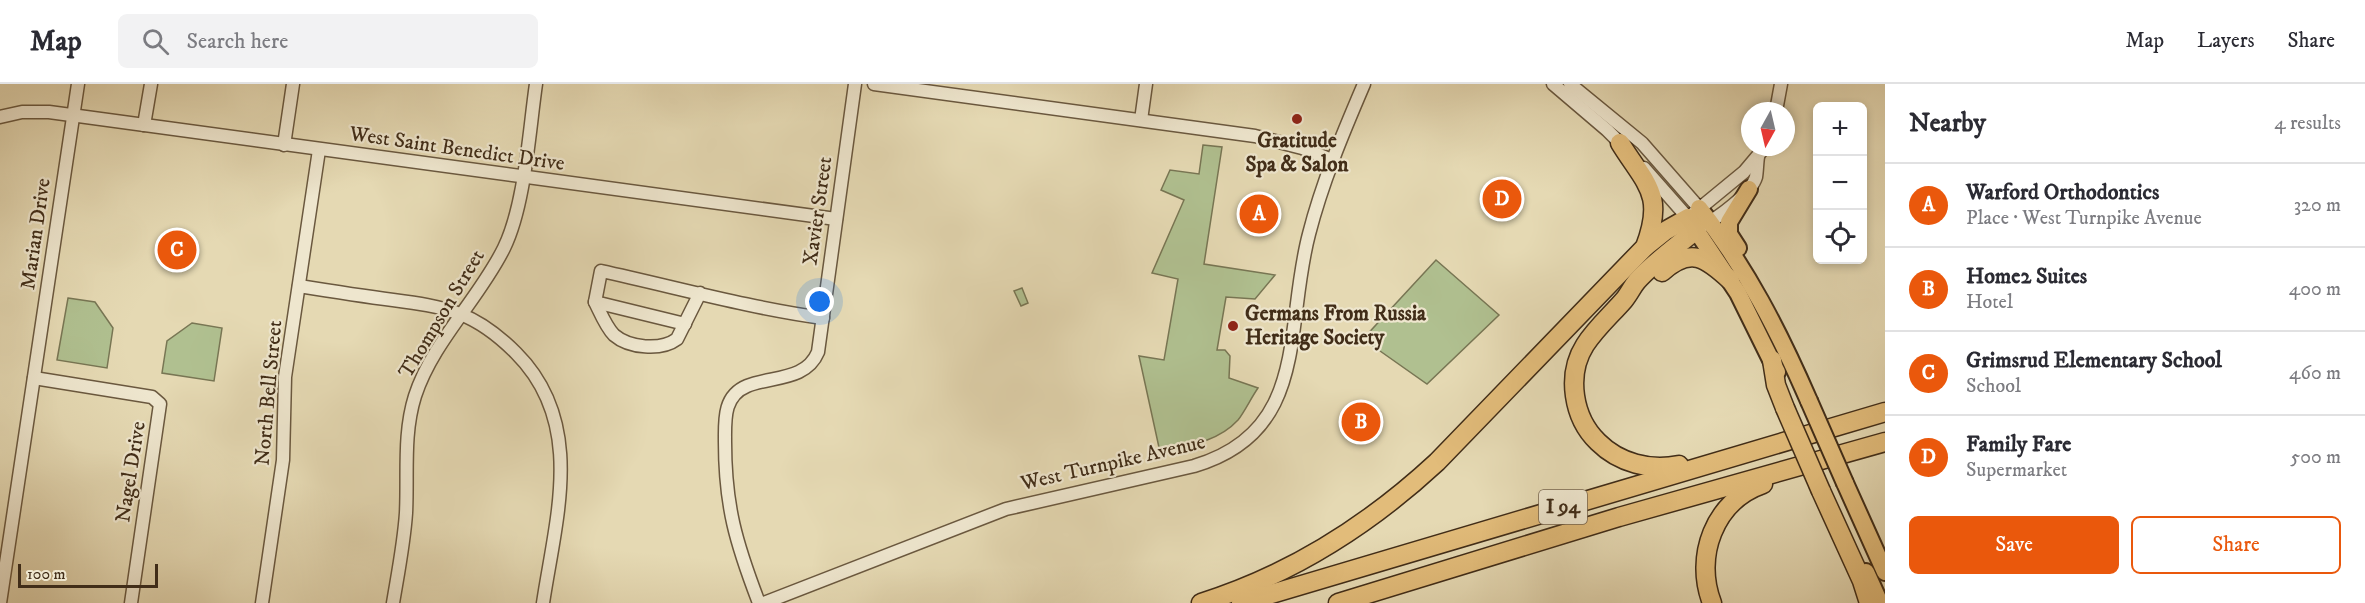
<!DOCTYPE html>
<meta charset="utf-8">
<style>
body{margin:0;font-family:"IM FELL DW Pica",serif;background:#f2f2f3;color:#2b2b33}
.controls{position:absolute;right:18px;top:18px;display:grid;overflow:hidden;border-radius:9px;box-shadow:0 3px 9px #0003}
.controls button{width:54px;height:54px;display:grid;place-items:center;padding:0;border:0;border-bottom:2px solid #e1e1e2;background:#fff;color:#2b2b33;font:30px sans-serif}
.compass{position:absolute;left:1741px;top:18px;width:54px;height:54px;border-radius:50%;background:#fff;box-shadow:0 3px 9px #0003;rotate:188deg}
.scale{position:absolute;left:18px;bottom:15px;width:140px;box-sizing:border-box;padding-left:6px;border:3px solid #412d18;border-top:0;font-size:16px;line-height:21px;white-space:nowrap;color:#412d18;-webkit-text-stroke:4px #eee6ce;paint-order:stroke}
.you{position:absolute;left:820px;top:218px;width:21px;height:21px;margin:-15px;border:4px solid #fff;border-radius:50%;background:#1a73e8;box-shadow:0 0 0 9px #1a73e833}
.badge{display:grid;place-items:center;width:39px;height:39px;border-radius:50%;background:#ea580c;color:#fff;font-size:20px;font-weight:700}
.pin{position:absolute;translate:-50% -50%;border:3px solid #fff;box-shadow:0 2px 6px #0006}
.list{margin:0;padding:0;list-style:none}
h2{display:flex;justify-content:space-between;align-items:center;height:78px;margin:0;padding:0 24px;font-size:26px}
h2 small{font-size:20px;font-weight:400;color:#7c7c81}
.list li{display:grid;grid-template-columns:39px 1fr auto;gap:18px;align-items:center;box-sizing:border-box;height:84px;padding:0 24px;border-top:2px solid #e1e1e2}
.list b{display:block;font-size:22px;white-space:nowrap}
.list p{margin:0;font-size:20px;white-space:nowrap;color:#7c7c81}
.list em{font-size:20px;font-style:normal;color:#7c7c81}
.actions{display:flex;gap:12px;padding:18px 24px}
.actions a{flex:1;padding:14px 0;border:2px solid #ea580c;border-radius:9px;text-align:center;font-size:21px;color:#ea580c}
.actions .main{background:#ea580c;color:#fff}
.icon{flex:none;width:33px;height:33px;fill:none;stroke:currentColor;stroke-width:2;stroke-linecap:round;stroke-linejoin:round}
.map{position:relative;flex:none;width:1885px;height:519px;overflow:hidden}
header{display:flex;align-items:center;gap:36px;box-sizing:border-box;height:84px;padding:0 30px;background:#fff;border-bottom:2px solid #e1e1e2}
header strong{font-size:28px}
nav{display:flex;gap:33px;margin-inline-start:auto;font-size:21px}
.search{width:420px;height:54px;background:#f2f2f3;display:flex;align-items:center;gap:15px;box-sizing:border-box;padding:0 21px;border-radius:9px;color:#7c7c81;font-size:22px}
main{display:flex}
aside{flex:1;background:#fff}
.map>svg:first-child{display:block}
.green{fill:#b0c090;stroke:#787654;stroke-width:1.5}
.lines{fill:none;stroke-linecap:round;stroke-linejoin:round}
.minor-casing{stroke:#6a583f;stroke-width:15}
.major-casing{stroke:#412d18;stroke-width:20}
.highway-casing{stroke:#412d18;stroke-width:21}
.minor{stroke:#eee6ce;stroke-width:12}
.major{stroke:#e2bc7a;stroke-width:16}
.highway{stroke:#e2bc7a;stroke-width:18}
.major-bridge-casing{stroke:#412d18;stroke-width:20;stroke-linecap:butt}
.highway-bridge-casing{stroke:#412d18;stroke-width:21;stroke-linecap:butt}
.major-bridge{stroke:#e2bc7a;stroke-width:16}
.highway-bridge{stroke:#e2bc7a;stroke-width:18}
.poi-dot{fill:#8f2418;stroke:#eee6ce;stroke-width:2}
.labels{text-anchor:middle;dominant-baseline:central;stroke-width:4.5;stroke-linejoin:round;paint-order:stroke}
.shield{fill:#eee6ce;stroke:#75644f;stroke-width:1.5}
.shield-label{font-size:20px;font-weight:bold;fill:#412d18}
.poi-label{font-size:21px;font-weight:bold;fill:#412d18;stroke:#eee6ce}
.street-label{font-size:21px;fill:#412d18;stroke:#eee6ce}
</style>
<header>
<strong>Map</strong>
<div class="search"><svg class="icon" aria-label="search" viewBox="0 0 24 24"><circle cx="10" cy="10" r="6"/><path d="M15 15l6 6"/></svg>Search here</div>
<nav><a>Map</a><a>Layers</a><a>Share</a></nav>
</header>
<main>
<div class="map">
<svg width="1885" height="519" viewBox="0 0 1885 519">
<rect width="100%" height="100%" fill="#e5d9b3"/>
<filter id="stains"><feTurbulence type="fractalNoise" baseFrequency=".00333" numOctaves="4"/><feColorMatrix values="0 0 0 0 .2 0 0 0 0 .09 0 0 0 0 .02 0 0 0 .5 -.17"/></filter>
<radialGradient id="worn" r=".72"><stop offset=".6" stop-color="#630" stop-opacity="0"/><stop offset="1" stop-color="#630" stop-opacity=".3"/></radialGradient>
<g class="green">
<path d="M 1203,61 L 1222,63 L 1204,180 L 1275,191 L 1255,215 L 1226,213 L 1217,266 L 1225,266 L 1230,272 L 1229,294 L 1258,304 C 1251,314 1245,327 1238,336 C 1218,358 1187,362 1160,368 L 1139,272 L 1164,276 L 1178,195 L 1152,189 L 1184,116 L 1161,106 L 1170,86 L 1199,90 Z"/>
<polygon points="1436,176 1499,231 1427,300 1363,255"/>
<polygon points="1022,204 1028,219 1021,222 1014,207"/>
<polygon points="68,214 95,218 113,244 107,284 57,276"/>
<polygon points="192,239 222,244 214,297 162,289 167,257"/>
</g>
<g class="lines">
<g class="minor-casing">
<g id="minor">
<polyline points="874,0 1255,52 1302,64 1332,76"/>
<polyline points="1553,0 1607,46 1624,63"/>
<polyline points="1570,0 1642,59 1699,124"/>
<polyline points="1776,27 1781,0"/>
<polyline points="0,33 22,28 49,28 836,135"/>
<polyline points="1141,36 1146,0"/>
<polyline points="144,41 151,0"/>
<polyline points="284,61 293,0"/>
<polyline points="1644,84 1688,134 1744,88 1765,63"/>
<path d="M 1702,142 C 1718,134 1751,110 1756,93 C 1757,87 1757,79 1758,73"/>
<path d="M 299,202 C 330,207 362,212 393,216 C 416,219 439,222 460,230 C 481,238 500,253 516,269 C 586,339 556,433 543,519"/>
<path d="M 700,209 L 677,255 C 661,267 629,264 614,251 C 606,243 600,228 595,218 L 601,187 C 675,203 749,224 823,234"/>
<polyline points="595,218 685,240"/>
<polyline points="34,294 152,313 160,320 131,519"/>
<polyline points="0,519 78,0"/>
<polyline points="262,519 283,376 285,293 319,66"/>
<path d="M 393,519 C 398,489 404,459 406,429 C 408,390 403,350 415,312 C 433,257 479,215 504,164 C 525,121 529,48 536,0"/>
<path d="M 759,519 C 736,459 725,422 725,358 C 725,336 723,312 747,302 C 771,292 806,297 818,268 L 855,0"/>
<path d="M 764,519 L 1006,425 L 1194,382 C 1310,348 1284,244 1309,150 C 1322,99 1343,49 1364,0"/>
</g>
</g>
<g class="major-casing">
<g id="major">
<path d="M 1699,124 C 1746,183 1779,248 1809,317"/>
<polyline points="1688,134 1738,209 1777,288"/>
<polyline points="1738,164 1729,150 1729,138 1749,105"/>
<polyline points="1845,399 1885,488"/>
<polyline points="1866,488 1880,519"/>
</g>
</g>
<g class="highway-casing">
<g id="highway">
<polyline points="1645,163 1665,147 1688,134"/>
<path d="M 1662,188 C 1691,162 1706,174 1730,196"/>
<polyline points="1772,276 1776,301 1785,324"/>
<path d="M 1679,381 C 1650,387 1619,379 1598,358 C 1573,334 1566,291 1585,261 C 1596,244 1611,231 1624,216 C 1629,210 1632,203 1637,197 C 1654,178 1677,162 1696,146"/>
<polyline points="1821,407 1862,497 1869,519"/>
<path d="M 1201,519 C 1290,491 1369,441 1437,378 L 1645,163 C 1665,110 1646,101 1620,59"/>
<polyline points="1241,519 1885,328"/>
<polyline points="1338,519 1619,433 1885,358"/>
<path d="M 1712,519 C 1694,473 1714,417 1763,400"/>
</g>
</g>
<use href="#minor" class="minor"/>
<use href="#major" class="major"/>
<use href="#highway" class="highway"/>
<g class="major-bridge-casing">
<polyline id="major-bridge" points="1809,317 1845,399"/>
</g>
<g class="highway-bridge-casing">
<polyline id="highway-bridge" points="1785,324 1821,407"/>
</g>
<use href="#major-bridge" class="major-bridge"/>
<use href="#highway-bridge" class="highway-bridge"/>
</g>
<g class="poi-dot">
<circle cx="1297" cy="35" r="6"/>
<circle cx="1233" cy="242" r="6"/>
</g>
<g class="labels">
<rect class="shield" x="1539" y="406" width="48" height="34" rx="4.5"/>
<g class="shield-label">
<text x="1563" y="423">I 94</text>
</g>
<g class="poi-label">
<text x="1297" y="57">Gratitude<tspan x="1297" dy="24">Spa &amp; Salon</tspan></text>
<text x="1245" y="230" text-anchor="start">Germans From Russia<tspan x="1245" dy="24">Heritage Society</tspan></text>
</g>
<g class="street-label">
<text transform="translate(457 65) rotate(8)">West Saint Benedict Drive</text>
<text transform="translate(818 127) rotate(-82)">Xavier Street</text>
<text transform="translate(36 150) rotate(-82)">Marian Drive</text>
<text transform="translate(442 230) rotate(-59)">Thompson Street</text>
<text transform="translate(269 309) rotate(-85)">North Bell Street</text>
<text transform="translate(1113 379) rotate(-13)">West Turnpike Avenue</text>
<text transform="translate(131 388) rotate(-81)">Nagel Drive</text>
</g>
</g>
<rect width="100%" height="100%" filter="url(#stains)"/>
<rect width="100%" height="100%" fill="url(#worn)"/>
</svg>
<div class="controls">
<button>+</button>
<button>−</button>
<button><svg class="icon" aria-label="locate" viewBox="0 0 24 24"><circle cx="12" cy="12" r="6"/><path d="M12 2v4M12 18v4M2 12h4M18 12h4"/></svg></button>
</div>
<svg class="compass" viewBox="-18 -18 36 36"><path d="M0-13l5 13h-10z" fill="#e53935"/><path d="M0 13l5-13h-10z" fill="#7c7c81"/></svg>
<div class="scale">100 m</div>
<div class="you"></div>
<div class="pin badge" style="left:1259px;top:130px">A</div>
<div class="pin badge" style="left:1361px;top:338px">B</div>
<div class="pin badge" style="left:177px;top:166px">C</div>
<div class="pin badge" style="left:1502px;top:115px">D</div>
</div>
<aside>
<h2>Nearby<small>4 results</small></h2>
<ul class="list">
<li><span class="badge">A</span><div><b>Warford Orthodontics</b><p>Place · West Turnpike Avenue</p></div><em>320 m</em></li>
<li><span class="badge">B</span><div><b>Home2 Suites</b><p>Hotel</p></div><em>400 m</em></li>
<li><span class="badge">C</span><div><b>Grimsrud Elementary School</b><p>School</p></div><em>460 m</em></li>
<li><span class="badge">D</span><div><b>Family Fare</b><p>Supermarket</p></div><em>500 m</em></li>
</ul>
<div class="actions"><a class="main">Save</a><a>Share</a></div>
</aside>
</main>
